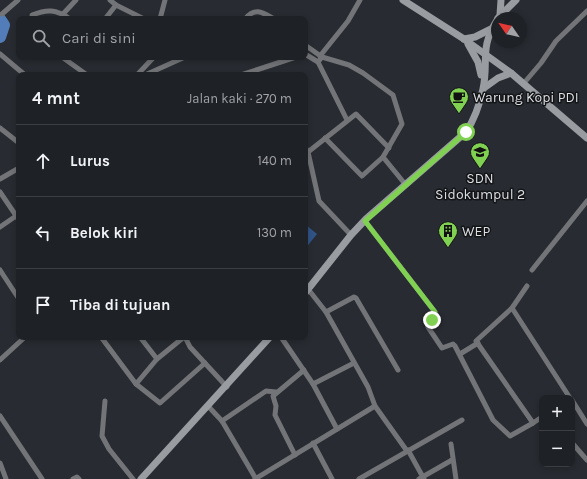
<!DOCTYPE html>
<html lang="id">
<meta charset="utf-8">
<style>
body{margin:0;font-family:Karla,sans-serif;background:#2b2e32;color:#f1f3f6}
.controls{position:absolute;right:12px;bottom:12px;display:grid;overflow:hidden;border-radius:8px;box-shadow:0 2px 6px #0003}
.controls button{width:36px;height:36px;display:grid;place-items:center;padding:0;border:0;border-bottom:1px solid #3c3e43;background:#1e2126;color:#f1f3f6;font:20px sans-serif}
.compass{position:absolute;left:491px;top:12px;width:36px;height:36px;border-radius:50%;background:#1e2126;box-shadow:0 2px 6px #0003;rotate:304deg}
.stop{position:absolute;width:12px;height:12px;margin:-9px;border:3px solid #80d052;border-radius:50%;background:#fff}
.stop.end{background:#80d052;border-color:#fff;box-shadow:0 1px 4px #0008}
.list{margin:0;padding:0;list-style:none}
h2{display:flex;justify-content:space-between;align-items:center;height:52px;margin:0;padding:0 16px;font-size:17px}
h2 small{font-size:13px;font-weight:400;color:#a1a3a7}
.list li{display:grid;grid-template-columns:26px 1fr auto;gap:12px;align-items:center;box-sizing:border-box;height:72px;padding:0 16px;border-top:1px solid #3c3e43}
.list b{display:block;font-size:15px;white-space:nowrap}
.list em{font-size:13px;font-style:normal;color:#a1a3a7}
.icon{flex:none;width:22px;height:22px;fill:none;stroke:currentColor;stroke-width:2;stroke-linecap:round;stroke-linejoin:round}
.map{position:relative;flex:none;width:587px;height:479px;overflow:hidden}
.search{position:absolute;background:#1e2126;box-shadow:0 2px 6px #0003;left:16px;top:16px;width:292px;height:44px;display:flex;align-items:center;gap:10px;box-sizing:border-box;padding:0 14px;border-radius:8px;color:#a1a3a7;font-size:15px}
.panel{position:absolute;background:#1e2126;box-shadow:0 2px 6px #0003;left:16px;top:72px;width:292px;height:268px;border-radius:8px}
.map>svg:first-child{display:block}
.garden{fill:#305487}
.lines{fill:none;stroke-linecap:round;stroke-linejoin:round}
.river{stroke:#537db8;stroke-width:12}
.street{stroke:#727477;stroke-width:5}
.secondary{stroke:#999ca1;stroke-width:7}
.route{stroke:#80d052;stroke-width:5}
.labels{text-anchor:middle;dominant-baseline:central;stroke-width:3;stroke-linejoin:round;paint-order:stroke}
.poi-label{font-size:14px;fill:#dcdee2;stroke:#131517;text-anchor:start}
</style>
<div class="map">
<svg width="587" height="479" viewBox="0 0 587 479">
<rect width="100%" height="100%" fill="#282c32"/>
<polygon class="garden" points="306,225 317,234 305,249 305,226"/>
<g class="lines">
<polyline class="river" points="0,19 4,25 0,37"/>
<g class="street">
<polyline points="110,0 116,5 144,19"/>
<polyline points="2,14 18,0"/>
<polyline points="63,14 76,0"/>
<path d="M 33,19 L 32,15 C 47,9 56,9 70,19"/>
<polyline points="105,19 116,5"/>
<polyline points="160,19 165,0"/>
<path d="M 245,19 C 255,7 262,12 274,19"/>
<polyline points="305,45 322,57"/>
<polyline points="0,54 25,75"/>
<polyline points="305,54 318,62 347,120"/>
<polyline points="320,56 348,21 360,0"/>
<polyline points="62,57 87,75"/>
<polyline points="318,62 322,57 349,65 363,73 393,95 402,124 383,157 362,176 325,138"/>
<polyline points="137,75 154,57"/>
<polyline points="145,75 185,57"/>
<polyline points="241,75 296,57"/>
<polyline points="524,83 541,63 556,41 587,11"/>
<polyline points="0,128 19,143"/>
<polyline points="305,147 308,152 319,201 351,235"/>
<polyline points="308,152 356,114 389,148"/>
<polyline points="383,157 405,184"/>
<polyline points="0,179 19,168"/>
<polyline points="0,192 19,220"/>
<polyline points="365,221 435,312 434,316 428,324 428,327 442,348 453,344 455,346 493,420 510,436 533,423 476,341 512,308 527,286"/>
<polyline points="0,227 16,216"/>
<polyline points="0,270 19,299"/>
<polyline points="532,270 587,201"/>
<polyline points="308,289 326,312 368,387 375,406 407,451"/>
<polyline points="512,308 570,398"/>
<polyline points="326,312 354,297 356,298 398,370"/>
<polyline points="101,337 136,384 157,359"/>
<polyline points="140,337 157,359 184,337"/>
<polyline points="185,337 190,347 227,387"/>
<polyline points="281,337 313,384 337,429"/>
<polyline points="460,354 478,343"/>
<polyline points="0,360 25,337"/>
<polyline points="136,384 160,403 205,363"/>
<polyline points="313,384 354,363"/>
<polyline points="572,400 587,424"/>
<polyline points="105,401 102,436 109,449 133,479"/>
<polyline points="208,406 222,421 256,479"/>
<polyline points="0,416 42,479"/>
<polyline points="222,421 266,391 276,392"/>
<polyline points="533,423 542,417"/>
<polyline points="313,443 332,479"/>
<polyline points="451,444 456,479"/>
<polyline points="573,444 587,460"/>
<polyline points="408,450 424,479"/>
<polyline points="295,455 275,415 276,406 273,396 304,370"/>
<polyline points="0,463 6,479"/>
<polyline points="73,479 77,477 79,479"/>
<polyline points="255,479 375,406"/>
<polyline points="359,479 462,420"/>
<polyline points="419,479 452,460"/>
</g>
<g class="secondary">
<polyline points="403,0 464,39 511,73 587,138"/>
<polyline points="500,15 501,0"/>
<polyline points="498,18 516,0"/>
<polyline points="464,39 475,37 491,29"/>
<polyline points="468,44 478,62 481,75"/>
<polyline points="484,88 498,78 511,73"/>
<path d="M 305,293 L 351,235 L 366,219 L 466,132 C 474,120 480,103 483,89 C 489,61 479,49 497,20"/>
<polyline points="141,479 270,337"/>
</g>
</g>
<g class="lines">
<polyline class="route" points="432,320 435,312 365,221 466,132"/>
</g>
<defs>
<g id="cafe-pin" transform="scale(1)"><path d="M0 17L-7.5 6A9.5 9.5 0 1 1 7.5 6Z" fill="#80d052" stroke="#131517"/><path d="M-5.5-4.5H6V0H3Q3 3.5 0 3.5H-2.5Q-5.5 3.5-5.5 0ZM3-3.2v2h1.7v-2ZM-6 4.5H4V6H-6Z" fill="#111"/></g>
<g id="school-pin" transform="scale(1)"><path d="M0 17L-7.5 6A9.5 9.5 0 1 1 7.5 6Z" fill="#80d052" stroke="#131517"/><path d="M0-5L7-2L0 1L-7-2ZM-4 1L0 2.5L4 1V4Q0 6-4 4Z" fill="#111"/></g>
<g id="building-pin" transform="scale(1)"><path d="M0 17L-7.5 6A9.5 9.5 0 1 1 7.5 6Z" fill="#80d052" stroke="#131517"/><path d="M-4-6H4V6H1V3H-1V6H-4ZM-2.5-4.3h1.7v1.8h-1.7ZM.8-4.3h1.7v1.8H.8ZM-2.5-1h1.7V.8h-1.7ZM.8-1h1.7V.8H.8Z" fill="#111"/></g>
</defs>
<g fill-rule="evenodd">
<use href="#cafe-pin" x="459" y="97"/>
<use href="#school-pin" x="480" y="152"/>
<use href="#building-pin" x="448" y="231"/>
</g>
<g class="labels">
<g class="poi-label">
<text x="473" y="97">Warung Kopi PDI</text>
<text x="480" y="178" text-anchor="middle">SDN<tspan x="480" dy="16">Sidokumpul 2</tspan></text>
<text x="462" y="231">WEP</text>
</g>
</g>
</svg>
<div class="controls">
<button>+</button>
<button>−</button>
</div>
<svg class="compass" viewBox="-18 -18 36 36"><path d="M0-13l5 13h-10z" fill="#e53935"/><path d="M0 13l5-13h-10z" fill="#a1a3a7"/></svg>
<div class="stop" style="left:466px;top:132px"></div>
<div class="stop end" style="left:432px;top:320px"></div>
<div class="search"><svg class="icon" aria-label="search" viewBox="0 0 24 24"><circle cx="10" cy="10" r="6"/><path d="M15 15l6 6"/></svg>Cari di sini</div>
<section class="panel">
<h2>4 mnt<small>Jalan kaki · 270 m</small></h2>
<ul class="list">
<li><svg class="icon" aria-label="ahead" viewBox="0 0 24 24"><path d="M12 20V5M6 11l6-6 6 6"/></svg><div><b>Lurus</b></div><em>140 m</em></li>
<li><svg class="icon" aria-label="left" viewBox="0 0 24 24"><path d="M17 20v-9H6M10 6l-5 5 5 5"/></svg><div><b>Belok kiri</b></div><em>130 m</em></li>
<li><svg class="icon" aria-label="arrive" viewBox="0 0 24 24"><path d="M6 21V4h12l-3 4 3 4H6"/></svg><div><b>Tiba di tujuan</b></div></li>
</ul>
</section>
</div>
